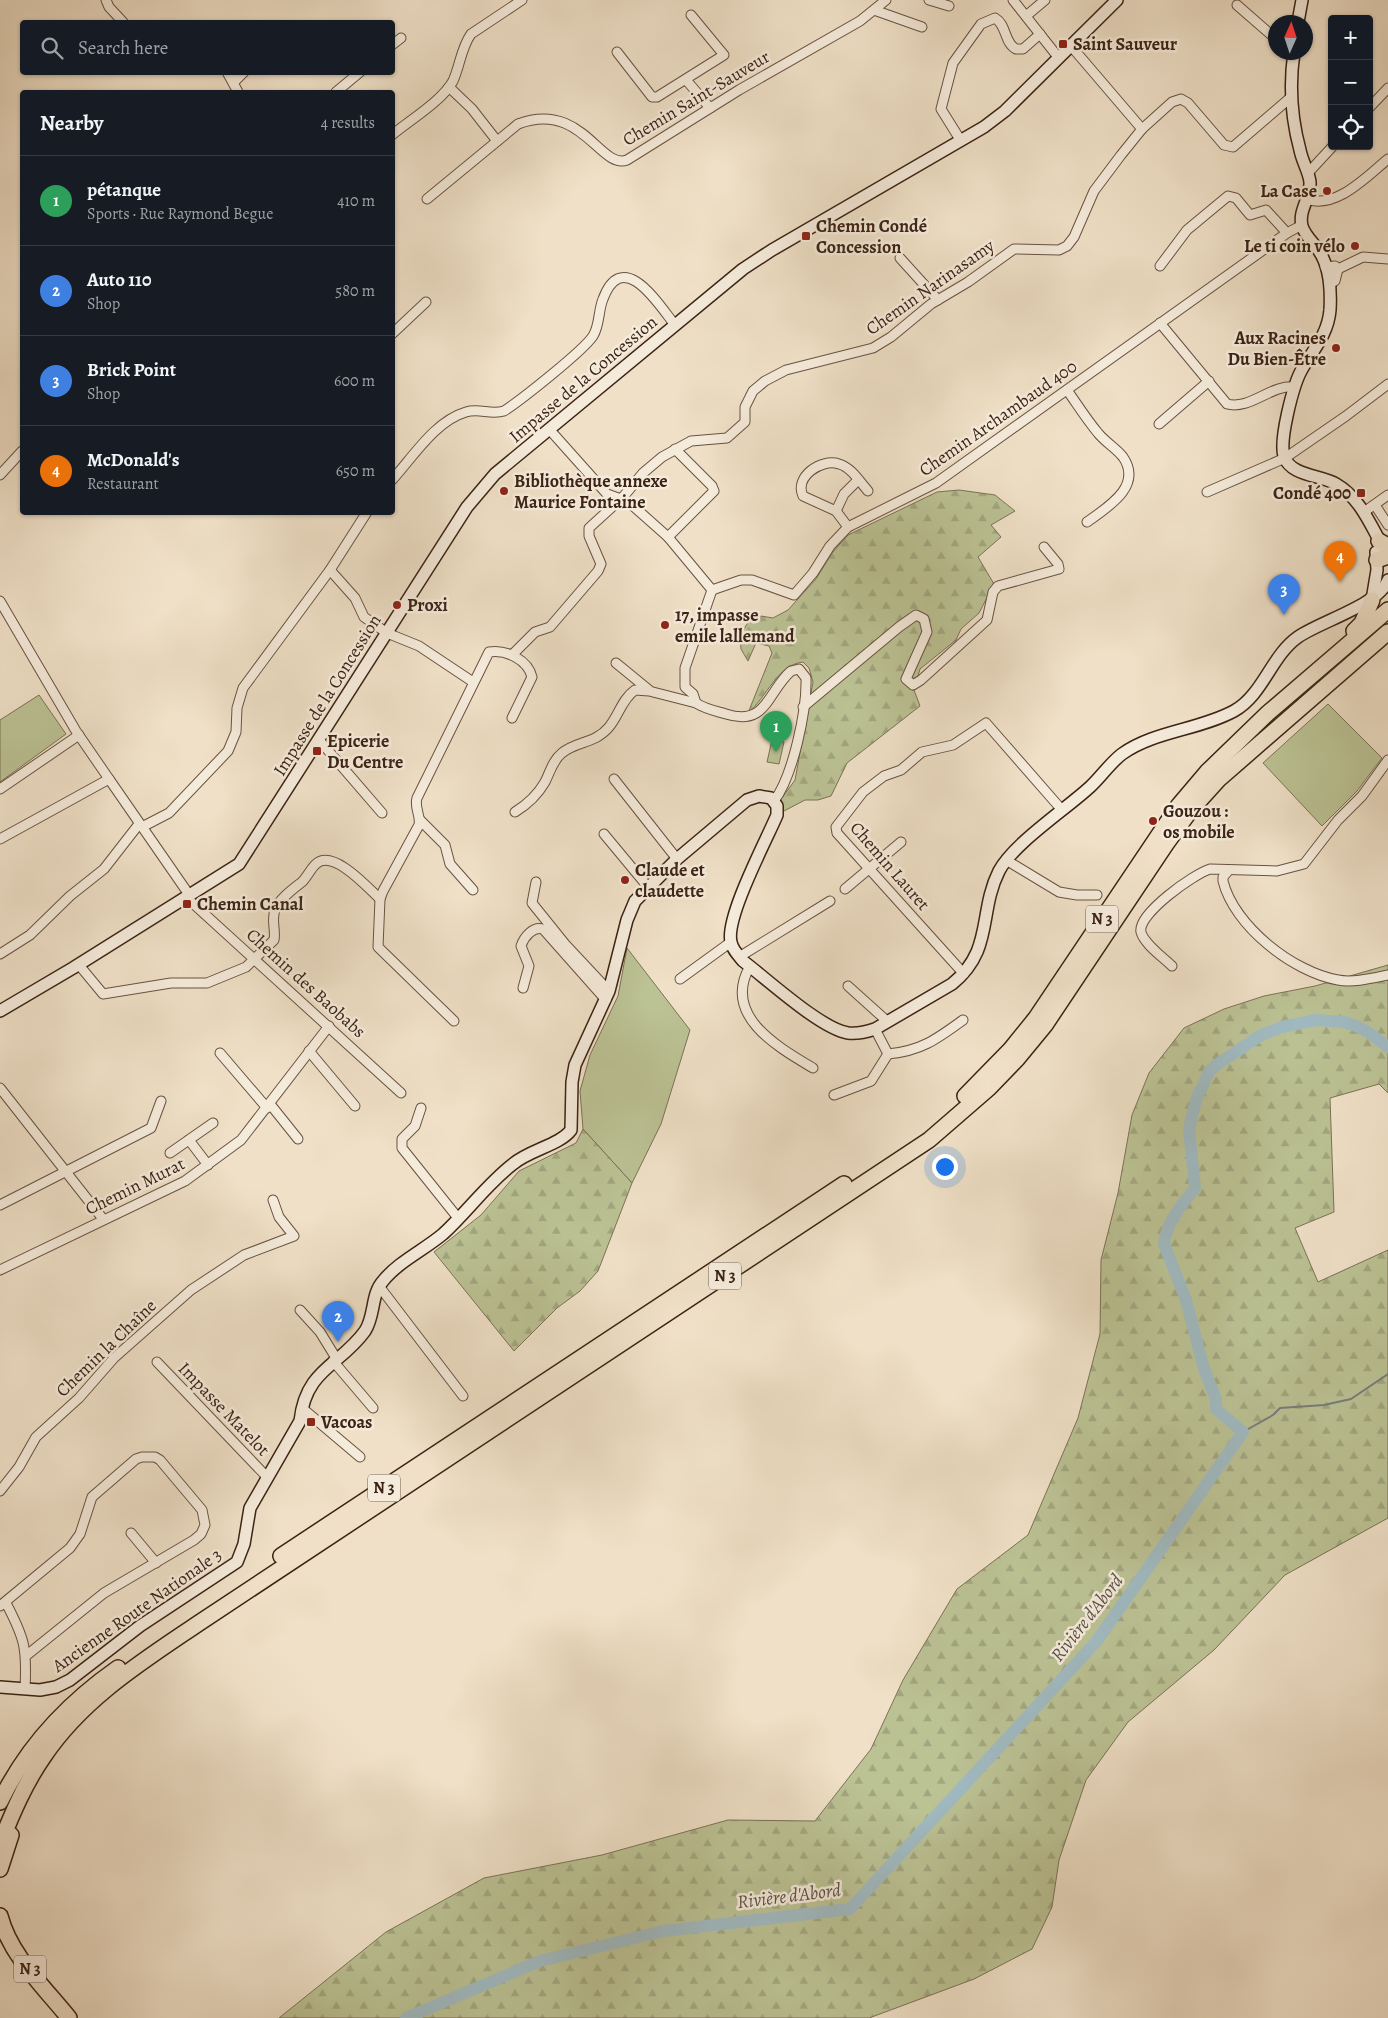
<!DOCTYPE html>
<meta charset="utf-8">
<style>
body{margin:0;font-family:Alegreya,serif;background:#20242c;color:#f1f3f6}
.controls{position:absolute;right:15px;top:15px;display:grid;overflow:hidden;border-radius:5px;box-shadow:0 1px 4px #0004}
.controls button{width:45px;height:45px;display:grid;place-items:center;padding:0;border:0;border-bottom:1px solid #363941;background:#171b24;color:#f1f3f6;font:25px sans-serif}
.compass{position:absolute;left:1268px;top:15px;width:45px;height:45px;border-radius:50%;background:#171b24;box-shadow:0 1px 4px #0004;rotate:3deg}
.you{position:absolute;left:944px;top:1166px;width:18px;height:18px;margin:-12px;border:4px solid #fff;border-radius:50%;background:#1a73e8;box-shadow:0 0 0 8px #1a73e833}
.badge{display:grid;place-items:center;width:32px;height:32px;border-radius:50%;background:#c59692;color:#fff;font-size:16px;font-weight:700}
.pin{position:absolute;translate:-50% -41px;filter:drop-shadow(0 1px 2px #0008)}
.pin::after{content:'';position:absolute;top:26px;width:18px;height:15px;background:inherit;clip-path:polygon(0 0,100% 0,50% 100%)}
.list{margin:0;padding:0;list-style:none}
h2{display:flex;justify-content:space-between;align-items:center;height:65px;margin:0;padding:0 20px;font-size:21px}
h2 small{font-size:16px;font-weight:400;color:#9ea1a6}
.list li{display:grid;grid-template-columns:32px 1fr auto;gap:15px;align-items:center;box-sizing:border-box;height:90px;padding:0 20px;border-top:1px solid #363941}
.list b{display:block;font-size:19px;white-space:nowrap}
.list p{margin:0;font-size:16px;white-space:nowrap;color:#9ea1a6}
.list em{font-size:16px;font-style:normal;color:#9ea1a6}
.icon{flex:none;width:28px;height:28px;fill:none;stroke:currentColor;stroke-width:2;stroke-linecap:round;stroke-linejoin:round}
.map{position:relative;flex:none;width:1388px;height:2018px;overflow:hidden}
.search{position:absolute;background:#171b24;box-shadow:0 1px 4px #0004;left:20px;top:20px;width:375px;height:55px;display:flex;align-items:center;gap:12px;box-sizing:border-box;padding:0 18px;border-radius:5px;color:#9ea1a6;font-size:19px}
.panel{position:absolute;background:#171b24;box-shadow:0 1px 4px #0004;left:20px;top:90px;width:375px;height:425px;border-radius:5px}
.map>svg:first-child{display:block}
.grass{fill:#bbc294;stroke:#7b7255}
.forest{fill:url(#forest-firs);stroke:#7b7255}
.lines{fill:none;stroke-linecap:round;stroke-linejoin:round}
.stream{stroke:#787e7d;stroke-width:2}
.river{stroke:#a0bac1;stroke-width:12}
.street-casing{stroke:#685242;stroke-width:11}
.secondary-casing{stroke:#3b2316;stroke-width:14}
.highway-casing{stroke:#3b2316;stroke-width:18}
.street{stroke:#f5ebdb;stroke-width:9}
.secondary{stroke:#f5ebdb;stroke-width:11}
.highway{stroke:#efe0c7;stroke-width:15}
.poi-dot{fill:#8f2418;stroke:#f5ebdb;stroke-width:2}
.labels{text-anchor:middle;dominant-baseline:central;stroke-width:5;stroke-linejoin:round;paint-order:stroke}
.shield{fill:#f5ebdb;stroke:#735f51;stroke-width:1}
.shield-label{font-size:16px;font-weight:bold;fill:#3b2316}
.poi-label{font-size:18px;font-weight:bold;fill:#3b2316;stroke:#f5ebdb;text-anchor:start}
.street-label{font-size:18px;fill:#3b2316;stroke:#f5ebdb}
.water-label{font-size:19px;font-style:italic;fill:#595049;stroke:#f5ebdb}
</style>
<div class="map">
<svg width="1388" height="2018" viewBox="0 0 1388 2018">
<defs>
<pattern id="forest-firs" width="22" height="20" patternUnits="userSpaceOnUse" patternTransform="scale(1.25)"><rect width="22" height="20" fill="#bbc294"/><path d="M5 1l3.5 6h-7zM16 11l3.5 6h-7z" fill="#a2a67f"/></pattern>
</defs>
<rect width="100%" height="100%" fill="#efe0c7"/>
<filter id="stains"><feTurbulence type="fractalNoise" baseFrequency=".004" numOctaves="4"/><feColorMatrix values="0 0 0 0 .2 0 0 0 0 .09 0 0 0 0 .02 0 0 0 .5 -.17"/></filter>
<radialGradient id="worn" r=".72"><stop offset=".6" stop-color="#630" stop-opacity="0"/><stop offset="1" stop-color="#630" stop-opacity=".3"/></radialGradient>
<g class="grass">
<polygon points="39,695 66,734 0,782 0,720"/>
<polygon points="1328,704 1382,758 1357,791 1322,826 1263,763"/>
<polygon points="772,740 784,742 779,764 767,762"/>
<polygon points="627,948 690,1030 661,1124 632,1183 583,1129 580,1091 590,1055 618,996"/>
</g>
<g class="forest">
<path d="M 959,490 L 995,495 L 1015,511 L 991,525 L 1001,537 L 978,557 L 994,584 L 979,613 L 961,629 L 956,640 L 920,669 L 914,690 L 920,706 L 847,763 L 831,796 L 818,800 L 805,800 L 784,811 L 779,802 L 795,780 L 813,682 L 809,668 L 803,662 C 777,665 767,697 748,713 L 772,653 L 769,646 L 756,643 L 748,661 L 741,649 L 740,635 L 749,621 L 761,616 L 773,618 L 788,610 L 816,579 L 832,553 L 848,535 L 937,492 Z"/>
<polygon points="1388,965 1388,1093 1379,1084 1330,1098 1334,1212 1295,1228 1318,1282 1388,1250 1388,1518 1285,1575 1214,1650 1128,1722 1086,1780 1059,1860 1052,1907 1032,1949 974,1979 869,2018 279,2018 386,1932 484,1878 602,1855 728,1820 815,1821 871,1749 903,1680 957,1589 1028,1535 1078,1418 1100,1334 1101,1260 1118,1193 1132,1115 1149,1073 1184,1028 1224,1009 1264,996 1315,986"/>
<polygon points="583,1129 632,1183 598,1271 580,1291 557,1308 514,1351 434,1252 481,1215 519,1171 576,1143"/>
</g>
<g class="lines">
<polyline class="stream" points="1243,1432 1273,1415 1280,1408 1324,1405 1351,1399 1388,1374"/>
<path class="river" d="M 406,2018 L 540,1961 L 663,1931 L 850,1909 L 1096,1642 L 1243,1432 L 1216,1409 L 1216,1399 L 1204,1369 L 1186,1300 L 1164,1244 C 1166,1223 1182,1204 1195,1188 L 1189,1129 L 1196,1100 L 1209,1072 L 1215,1066 L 1261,1035 L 1282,1027 L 1316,1020 L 1344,1022 L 1356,1026 L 1368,1032 L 1388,1047"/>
<g class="street-casing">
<g id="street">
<polyline points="106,0 109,7 123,22"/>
<polyline points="929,0 949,6"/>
<polyline points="1013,0 1058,57"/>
<polyline points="1237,5 1276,39"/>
<polyline points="874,10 922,27"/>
<polyline points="1026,16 1045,0"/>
<polyline points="392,45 401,38"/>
<polyline points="1071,46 1142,129"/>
<polyline points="617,52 652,97 657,97 724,55 691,15"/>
<polyline points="227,72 238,92"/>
<polyline points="687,81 710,108"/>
<polyline points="234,82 244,72"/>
<polyline points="449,87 472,109 497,141"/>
<polyline points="336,92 360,72"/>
<polyline points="1369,108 1388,88"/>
<path d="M 392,135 C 410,120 442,101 453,81 C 460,66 461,48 471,34 L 522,0"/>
<path d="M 961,141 L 941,109 L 953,63 L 981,24 L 995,18 C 1007,25 1004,43 1016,49 L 1023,49 L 1040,34"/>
<polyline points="1308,173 1333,146"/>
<path d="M 427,199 L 518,124 C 582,100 600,170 627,160 L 739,90 L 860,21 L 886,0"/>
<path d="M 1306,199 C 1336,210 1367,176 1388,159"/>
<polyline points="900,258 938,300"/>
<polyline points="1160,266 1187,230 1228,196 1236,198 1250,215 1266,210 1287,233"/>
<polyline points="1325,267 1335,266 1338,269 1335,281 1329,284"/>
<polyline points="1338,269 1363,257 1388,259"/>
<path d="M 1160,323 L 1227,404 C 1251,410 1271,384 1295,387"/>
<polyline points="392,334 426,302"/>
<path d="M 1067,390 C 1077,404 1087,420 1098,433 C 1105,442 1116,448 1123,457 C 1143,486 1108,507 1087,522"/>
<polyline points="1159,424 1209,381"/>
<polyline points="549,429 607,494 621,499"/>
<polyline points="0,475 22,451"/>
<path d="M 392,480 C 413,457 435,421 466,412 C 479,408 491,415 504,411 C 521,400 583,351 593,336 C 600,325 598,311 603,299 C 623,246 659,305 675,325"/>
<polyline points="1207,492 1285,458 1346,416 1388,384"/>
<polyline points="623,497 668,537 712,590"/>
<polyline points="1375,505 1388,525"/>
<polyline points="836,511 844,494 858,480"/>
<polyline points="1364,512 1388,495"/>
<path d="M 848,527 L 836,511 L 803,496 C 794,477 821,458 839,464 C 851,467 860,482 868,491"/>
<polyline points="668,537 714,491 712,486 675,449"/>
<polyline points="330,570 355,598 364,617 387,633 419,646 473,682"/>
<polyline points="712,590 741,580 752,580 794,595 813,573 830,546 848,527 936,483 1287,233 1302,225"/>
<path d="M 712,590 L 685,668 L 685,687 L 693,694 L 696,703 C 705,709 716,711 726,714 C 767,727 767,692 791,671 L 799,669 L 806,678 C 807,710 793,776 774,801"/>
<polyline points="0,601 76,731 109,779"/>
<polyline points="512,655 535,632 550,627 598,571 601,564 589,536 589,528 623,497 643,473 662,457 691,441 727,438 745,422 745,407 753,391 765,381 786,370 873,348 891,337 931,304 968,282 1014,249 1059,250 1067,246 1074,237 1094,191 1121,155 1142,129 1172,102 1181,99 1188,103 1224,145 1233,147 1290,98"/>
<polyline points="616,663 649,690"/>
<polyline points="803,707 899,627 916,615 924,619 927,632 906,679 913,685 921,680 987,620 993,592 998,586 1059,569 1058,564 1044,547"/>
<polyline points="319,740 382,813"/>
<polyline points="614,779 677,859"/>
<polyline points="0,789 79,735"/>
<path d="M 515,812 C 528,804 537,796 545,782 C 550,772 553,760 562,753 C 576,741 595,744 609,727 C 619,715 622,699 635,690 L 649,691 L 696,703"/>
<polyline points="420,820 445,845 450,864 473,890"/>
<polyline points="142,827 169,813 228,751 236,732 237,708 243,688 330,570 367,512"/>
<polyline points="604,834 648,887"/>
<polyline points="0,839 109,779 190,896"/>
<polyline points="1006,860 1059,892 1077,895 1097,895"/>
<path d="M 1228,871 L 1223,877 L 1223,881 C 1234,926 1293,972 1338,980 C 1353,983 1373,978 1388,975"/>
<polyline points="536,882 532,903 565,944 609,991"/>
<polyline points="845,889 901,842"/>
<polyline points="187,898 401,1093"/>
<polyline points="0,954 30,935 70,896 104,869 139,824"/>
<polyline points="739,957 830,901"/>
<path d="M 79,965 L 103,994 L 171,983 L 207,983 L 246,967 L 274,940 C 276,930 271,920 275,910 C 279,899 293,889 302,882 C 308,876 311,868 316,864 C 333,848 369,889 380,899"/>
<path d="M 750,966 C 722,1015 776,1046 813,1068"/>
<path d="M 1172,966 C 1163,957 1144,944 1141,932 C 1137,914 1194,874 1210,869 L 1277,871 L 1304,864 L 1338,820 L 1362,796 L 1388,760"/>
<polyline points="964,974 837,833 836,827 863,792 884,776 901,770 922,752 953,745 986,723 1062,810"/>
<polyline points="680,979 731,942"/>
<polyline points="848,986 888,1022"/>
<path d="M 523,988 L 529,966 L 521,946 C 524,937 533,926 543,929 L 606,1000"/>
<path d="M 454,1021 L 378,947 L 380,899 L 383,891 L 419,825 C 421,815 414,808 417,798 L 489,652 C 506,649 528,660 532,677 L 512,718"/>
<polyline points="875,1029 888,1054"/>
<polyline points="309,1051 355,1106"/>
<polyline points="220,1053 267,1108"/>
<polyline points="0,1088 103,1219"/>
<path d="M 834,1095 L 871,1081 L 888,1054 C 921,1051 937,1039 963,1020"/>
<polyline points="270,1104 298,1139"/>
<polyline points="421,1108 415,1126 402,1139 402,1148 458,1218"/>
<polyline points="189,1140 208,1165"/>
<polyline points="170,1153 213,1123"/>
<polyline points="0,1205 151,1128 161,1101"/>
<polyline points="0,1270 185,1181 241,1140 329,1026"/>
<polyline points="379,1286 463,1396"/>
<polyline points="300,1310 320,1332 336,1358"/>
<polyline points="333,1361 373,1408"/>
<polyline points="157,1362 267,1477"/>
<polyline points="302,1408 360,1457"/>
<polyline points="0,1491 19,1467 36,1437 79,1398 114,1358 191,1290 244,1255 294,1236 279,1217 273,1200"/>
<polyline points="131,1533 156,1563"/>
<path d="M 6,1603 C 25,1639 27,1648 25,1689"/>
<polyline points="0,1606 70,1548 80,1534 92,1497 136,1459 142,1457 155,1457 160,1460 202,1510 205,1525 201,1534 194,1540 104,1593 27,1655"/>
</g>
</g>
<g class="secondary-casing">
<g id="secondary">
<polyline points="1298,22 1302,0"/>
<path d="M 1294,52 C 1289,86 1291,117 1300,150 C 1302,161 1309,172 1310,182 C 1311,198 1298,210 1302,226 C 1305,236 1314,243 1319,251 C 1330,267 1331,292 1330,310 C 1328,335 1312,351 1301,371 C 1293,386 1279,440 1284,456 C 1290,476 1321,475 1336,484 C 1360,498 1370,524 1383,547"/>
<polyline points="1372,600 1377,570 1376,552"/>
<polyline points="0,1011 73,968 239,864 467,507 495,474 743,269 772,250 984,127 1005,111 1117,0"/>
<path d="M 0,1687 L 40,1690 L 56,1687 L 70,1680 L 140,1626 L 237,1562 L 244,1544 L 250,1508 L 300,1421 C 306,1368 340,1366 365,1331 C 375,1316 371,1294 383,1281 C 398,1262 424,1250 443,1234 C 467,1212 487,1184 513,1164 C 529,1150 560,1145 571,1130 L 572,1082 L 575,1065 L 609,991 L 627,920 L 635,901 L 677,859 L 747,800 L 759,796 L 771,798 L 777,806 L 777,815 C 766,841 725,918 731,942 C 732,949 738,955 743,961 C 767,979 821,1029 848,1033 C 857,1034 866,1032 875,1029 L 952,984 C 994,950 978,913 999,871 C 1013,844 1066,809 1090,787 C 1101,777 1110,763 1122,754 C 1154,731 1199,730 1234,711 C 1263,695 1271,656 1298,637 C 1321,621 1379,605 1388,580"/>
</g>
</g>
<g class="highway-casing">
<g id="highway">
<polyline points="1379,541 1388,546"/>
<polyline points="1377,560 1388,556"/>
<polyline points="1354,631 1362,623 1372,600"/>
<polyline points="965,1096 1011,1049 1036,1018 1179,805 1207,772 1268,713 1388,610"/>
<polyline points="281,1556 844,1184"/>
<path d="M 0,1802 C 27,1746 68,1703 118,1668"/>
<path d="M 0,1844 C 12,1814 25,1783 44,1756 C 83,1698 143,1661 199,1623 L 929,1140 L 989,1088 L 1017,1059 L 1045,1025 L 1166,844 L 1190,811 L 1219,779 L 1388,632"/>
<polyline points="0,1869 11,1835"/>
<path d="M 0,1916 C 10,1955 44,1987 69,2018"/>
</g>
</g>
<use href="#street" class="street"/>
<use href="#secondary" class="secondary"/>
<use href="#highway" class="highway"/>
</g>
<g class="poi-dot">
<rect x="1058" y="39" width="10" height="10" rx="2.5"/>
<circle cx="1327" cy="191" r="5"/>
<rect x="801" y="231" width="10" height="10" rx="2.5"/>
<circle cx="1355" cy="246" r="5"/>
<circle cx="1336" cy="348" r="5"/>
<circle cx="504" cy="491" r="5"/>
<rect x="1356" y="488" width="10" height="10" rx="2.5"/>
<circle cx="397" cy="605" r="5"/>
<circle cx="665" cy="625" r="5"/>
<rect x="312" y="746" width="10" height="10" rx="2.5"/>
<circle cx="1153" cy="821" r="5"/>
<circle cx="625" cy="880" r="5"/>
<rect x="182" y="899" width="10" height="10" rx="2.5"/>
<rect x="306" y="1417" width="10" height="10" rx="2.5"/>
</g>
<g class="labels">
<g class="shield">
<rect x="1086" y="905.5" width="32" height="27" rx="4"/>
<rect x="709" y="1262.5" width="32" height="27" rx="4"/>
<rect x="368" y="1474.5" width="32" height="27" rx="4"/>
<rect x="14" y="1955.5" width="32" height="27" rx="4"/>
</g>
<g class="shield-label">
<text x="1102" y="919">N 3</text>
<text x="725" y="1276">N 3</text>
<text x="384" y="1488">N 3</text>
<text x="30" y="1969">N 3</text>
</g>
<g class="poi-label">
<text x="1073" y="44">Saint Sauveur</text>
<text x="1317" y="191" text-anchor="end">La Case</text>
<text x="816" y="226">Chemin Condé<tspan x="816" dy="21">Concession</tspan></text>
<text x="1345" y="246" text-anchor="end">Le ti coin vélo</text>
<text x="1326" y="338" text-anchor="end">Aux Racines<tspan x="1326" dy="21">Du Bien-Être</tspan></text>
<text x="514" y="481">Bibliothèque annexe<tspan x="514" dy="21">Maurice Fontaine</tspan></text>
<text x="1351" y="493" text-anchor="end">Condé 400</text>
<text x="407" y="605">Proxi</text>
<text x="675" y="615">17, impasse<tspan x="675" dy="21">emile lallemand</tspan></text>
<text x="327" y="741">Epicerie<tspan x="327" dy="21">Du Centre</tspan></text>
<text x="1163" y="811">Gouzou :<tspan x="1163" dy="21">os mobile</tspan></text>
<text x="635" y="870">Claude et<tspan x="635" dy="21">claudette</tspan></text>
<text x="197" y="904">Chemin Canal</text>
<text x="321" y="1422">Vacoas</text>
</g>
<g class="street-label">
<text transform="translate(696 98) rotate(-31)">Chemin Saint-Sauveur</text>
<text transform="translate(930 287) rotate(-35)">Chemin Narinasamy</text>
<text transform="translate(583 379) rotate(-40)">Impasse de la Concession</text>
<text transform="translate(998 418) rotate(-35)">Chemin Archambaud 400</text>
<text transform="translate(327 695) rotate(-58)">Impasse de la Concession</text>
<text transform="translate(890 866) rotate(49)">Chemin Lauret</text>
<text transform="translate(306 983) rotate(42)">Chemin des Baobabs</text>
<text transform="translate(135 1186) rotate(-26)">Chemin Murat</text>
<text transform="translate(106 1348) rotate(-44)">Chemin la Chaîne</text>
<text transform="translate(224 1409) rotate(46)">Impasse Matelot</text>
<text transform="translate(137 1610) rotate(-35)">Ancienne Route Nationale 3</text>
</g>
<g class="water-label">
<text transform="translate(1087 1618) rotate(-52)">Rivière d'Abord</text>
<text transform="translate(789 1896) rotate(-7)">Rivière d'Abord</text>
</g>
</g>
<rect width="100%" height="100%" filter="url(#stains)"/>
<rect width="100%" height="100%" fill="url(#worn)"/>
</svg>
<div class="controls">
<button>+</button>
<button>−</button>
<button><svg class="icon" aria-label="locate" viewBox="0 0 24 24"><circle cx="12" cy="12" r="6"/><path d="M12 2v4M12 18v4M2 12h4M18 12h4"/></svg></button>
</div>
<svg class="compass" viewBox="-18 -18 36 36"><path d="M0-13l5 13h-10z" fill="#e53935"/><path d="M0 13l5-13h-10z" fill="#9ea1a6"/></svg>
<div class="you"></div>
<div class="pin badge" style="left:776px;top:752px;background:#2e9e5b">1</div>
<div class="pin badge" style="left:338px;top:1342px;background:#3f7fe0">2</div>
<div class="pin badge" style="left:1284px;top:615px;background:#3f7fe0">3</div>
<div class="pin badge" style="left:1340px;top:582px;background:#e8710a">4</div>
<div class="search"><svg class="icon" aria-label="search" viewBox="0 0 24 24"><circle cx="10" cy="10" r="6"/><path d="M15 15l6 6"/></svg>Search here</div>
<section class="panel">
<h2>Nearby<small>4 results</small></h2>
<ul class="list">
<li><span class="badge" style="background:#2e9e5b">1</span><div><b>pétanque</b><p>Sports · Rue Raymond Begue</p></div><em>410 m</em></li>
<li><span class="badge" style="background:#3f7fe0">2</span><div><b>Auto 110</b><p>Shop</p></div><em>580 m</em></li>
<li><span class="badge" style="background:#3f7fe0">3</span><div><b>Brick Point</b><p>Shop</p></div><em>600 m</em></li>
<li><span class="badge" style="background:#e8710a">4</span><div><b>McDonald's</b><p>Restaurant</p></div><em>650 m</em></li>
</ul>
</section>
</div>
